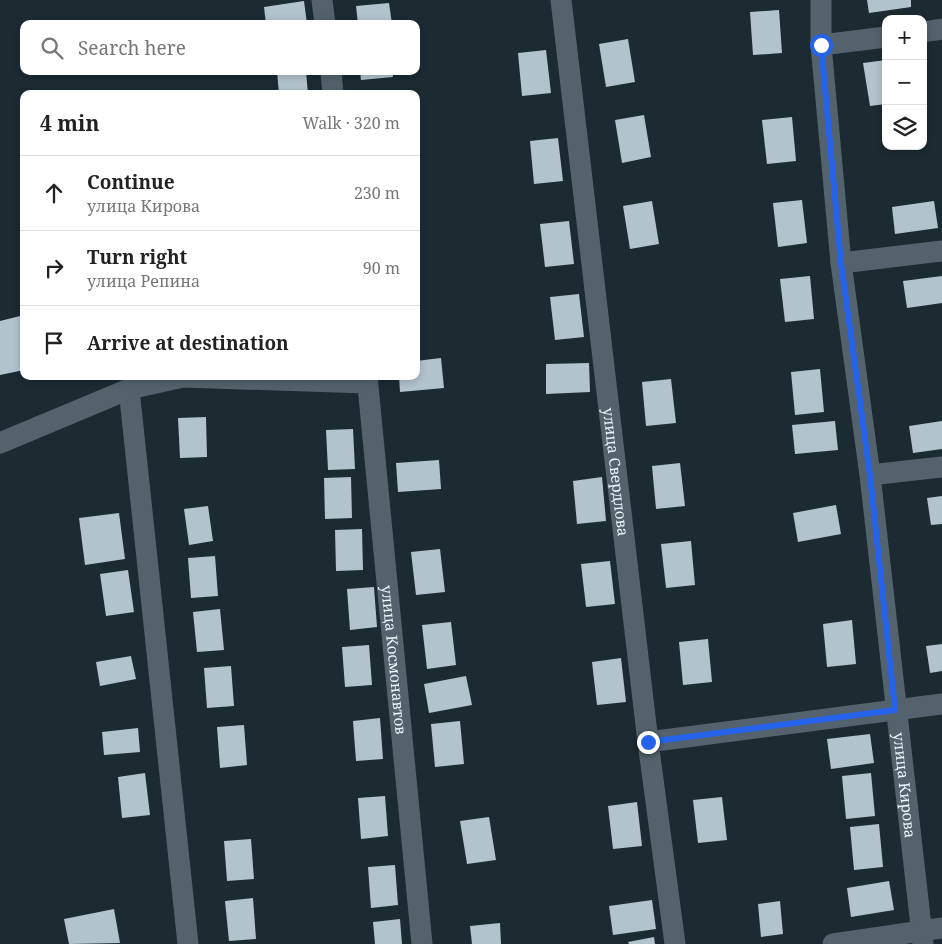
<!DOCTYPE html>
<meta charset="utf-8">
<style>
body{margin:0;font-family:"Noto Serif",serif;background:#f2f2f2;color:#222}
.controls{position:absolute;right:15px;top:15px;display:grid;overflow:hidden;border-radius:10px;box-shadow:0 2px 8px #0003}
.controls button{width:45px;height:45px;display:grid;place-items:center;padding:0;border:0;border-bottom:1px solid #e0e0e0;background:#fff;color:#222;font:25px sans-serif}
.stop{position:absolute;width:15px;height:15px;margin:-11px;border:4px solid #2563eb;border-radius:50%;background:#fff}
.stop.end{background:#2563eb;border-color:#fff;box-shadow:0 1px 5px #0008}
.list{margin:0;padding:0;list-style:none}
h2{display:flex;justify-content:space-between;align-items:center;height:65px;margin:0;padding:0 20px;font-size:21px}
h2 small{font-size:16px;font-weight:400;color:#767676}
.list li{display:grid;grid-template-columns:32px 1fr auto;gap:15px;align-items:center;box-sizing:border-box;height:75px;padding:0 20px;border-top:1px solid #e0e0e0}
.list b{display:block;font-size:19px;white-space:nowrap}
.list p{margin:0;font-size:16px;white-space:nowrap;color:#767676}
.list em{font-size:16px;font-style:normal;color:#767676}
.icon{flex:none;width:28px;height:28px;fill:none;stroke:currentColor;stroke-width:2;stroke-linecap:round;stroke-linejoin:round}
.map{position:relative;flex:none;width:942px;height:944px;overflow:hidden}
.search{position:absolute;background:#fff;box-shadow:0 2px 8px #0003;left:20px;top:20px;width:400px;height:55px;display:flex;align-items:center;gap:12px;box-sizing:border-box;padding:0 18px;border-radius:10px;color:#767676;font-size:19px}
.panel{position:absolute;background:#fff;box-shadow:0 2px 8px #0003;left:20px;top:90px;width:400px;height:290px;border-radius:10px}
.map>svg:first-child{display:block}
.building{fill:#b3c3ce}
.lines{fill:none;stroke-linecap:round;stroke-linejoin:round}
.street{stroke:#53626c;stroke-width:21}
.route{stroke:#2563eb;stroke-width:6}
.labels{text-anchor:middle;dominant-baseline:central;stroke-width:5;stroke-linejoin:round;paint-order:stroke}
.street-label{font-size:15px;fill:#edf5fb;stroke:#1c2a32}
</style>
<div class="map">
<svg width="942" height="944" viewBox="0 0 942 944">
<rect width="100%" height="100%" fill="#1c2a32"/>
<g class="building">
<polygon points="867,0 911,0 911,7 869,13"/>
<polygon points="304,1 307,24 266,24 264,7"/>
<polygon points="389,3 392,24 358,24 356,6"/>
<polygon points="779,10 782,53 753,55 750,12"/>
<polygon points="628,39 635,82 606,87 599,44"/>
<polygon points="546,50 551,93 522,96 518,53"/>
<polygon points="886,60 886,104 870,106 863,63"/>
<polygon points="277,71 306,71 308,94 279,94"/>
<polygon points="360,71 392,71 393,77 361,80"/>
<polygon points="644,115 651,157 622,163 615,120"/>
<polygon points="792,117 796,161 767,164 762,120"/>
<polygon points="558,138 563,181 534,184 530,141"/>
<polygon points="802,200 807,243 778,247 773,203"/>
<polygon points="652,201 659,244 630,249 623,206"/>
<polygon points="934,201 938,228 895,234 892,207"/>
<polygon points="569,221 574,264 545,267 540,224"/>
<polygon points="810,276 814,319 785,322 780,279"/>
<polygon points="942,276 942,303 907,308 903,281"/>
<polygon points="579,294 584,337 555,340 550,297"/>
<polygon points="24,315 24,370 0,375 0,321"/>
<polygon points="441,358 444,388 400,392 399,376 416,376 416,361"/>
<polygon points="589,363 590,392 546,394 546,364"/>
<polygon points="820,369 824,412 795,415 791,372"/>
<polygon points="671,379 676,423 646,426 642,382"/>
<polygon points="206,417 207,457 180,458 178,418"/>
<polygon points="835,421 838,450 795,454 792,425"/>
<polygon points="942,421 942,449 913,453 909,426"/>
<polygon points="353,429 355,469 328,470 326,430"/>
<polygon points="439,460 441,489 398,492 396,463"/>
<polygon points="680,463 685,506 656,509 652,466"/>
<polygon points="351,477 352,518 325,519 324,478"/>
<polygon points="602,477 606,521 577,524 573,481"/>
<polygon points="942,496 942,524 931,525 927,498"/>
<polygon points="836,505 841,534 798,542 793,513"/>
<polygon points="208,506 213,541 189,545 184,509"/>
<polygon points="119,513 125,559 85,565 79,518"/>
<polygon points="362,529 363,570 336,571 335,530"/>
<polygon points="691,541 695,585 666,588 661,544"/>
<polygon points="440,549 445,592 416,595 411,552"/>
<polygon points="215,556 218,596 191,598 188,558"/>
<polygon points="610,561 615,604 586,607 581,564"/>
<polygon points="128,570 134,612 106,616 100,574"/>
<polygon points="374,587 377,627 350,630 347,589"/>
<polygon points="220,609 224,650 197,652 193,612"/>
<polygon points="852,620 856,664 827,667 823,624"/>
<polygon points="451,622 456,665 427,669 422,625"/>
<polygon points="708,639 712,682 683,685 679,642"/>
<polygon points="942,644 942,671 930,673 926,646"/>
<polygon points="369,645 372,685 345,687 342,647"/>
<polygon points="131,656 136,679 100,686 96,662"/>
<polygon points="621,658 626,702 597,705 592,662"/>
<polygon points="231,666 234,706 207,708 204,668"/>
<polygon points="466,676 472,705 429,713 424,684"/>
<polygon points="380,718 383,759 356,761 353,721"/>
<polygon points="460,721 464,764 435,767 431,724"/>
<polygon points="244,725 247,765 220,768 217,727"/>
<polygon points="138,728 140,752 104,755 102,732"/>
<polygon points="870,734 874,763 831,769 827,739"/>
<polygon points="145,773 150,815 122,818 118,777"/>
<polygon points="871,773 875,816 846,819 842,776"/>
<polygon points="385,796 388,836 361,839 358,798"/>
<polygon points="722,797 727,840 698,843 693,800"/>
<polygon points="637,802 642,846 613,849 608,806"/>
<polygon points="489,817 496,860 467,864 460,821"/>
<polygon points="879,824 883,867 854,870 850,827"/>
<polygon points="251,839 254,879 227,881 224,841"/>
<polygon points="395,865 398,905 371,908 368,867"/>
<polygon points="889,881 894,910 851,917 847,888"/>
<polygon points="253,898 256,939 229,941 225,901"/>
<polygon points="652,900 656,929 613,935 609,906"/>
<polygon points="780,901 783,934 761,937 758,904"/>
<polygon points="114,909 120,943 69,944 64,919"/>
<polygon points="400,919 402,944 375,944 373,922"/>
<polygon points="500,923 501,944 472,944 470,926"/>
<polygon points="654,937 655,944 629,944 628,942"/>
</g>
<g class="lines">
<g class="street">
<polyline points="322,0 325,24"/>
<path id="s1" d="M 561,0 L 648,742 L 675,944"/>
<path id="s2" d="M 821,0 L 821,45 L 841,263 L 870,475 L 923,944"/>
<polyline points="923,32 942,29"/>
<polyline points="821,45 886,37"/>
<polyline points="331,71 333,94"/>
<polyline points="841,263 942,251"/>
<path id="s3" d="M 367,376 L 422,944"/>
<polyline points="129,389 188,944"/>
<polyline points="0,443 129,389 183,377 367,383"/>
<polyline points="870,475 942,467"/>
<polyline points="648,742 942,704"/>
<polyline points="833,944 942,928"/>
</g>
</g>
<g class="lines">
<polyline class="route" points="648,742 895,710 870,475 841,263 821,45"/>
</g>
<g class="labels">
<g class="street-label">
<text stroke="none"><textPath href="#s1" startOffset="475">улица Свердлова</textPath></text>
<text stroke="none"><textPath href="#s3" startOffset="285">улица Космонавтов</textPath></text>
<text stroke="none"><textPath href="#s2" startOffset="790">улица Кирова</textPath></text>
</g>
</g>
</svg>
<div class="controls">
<button>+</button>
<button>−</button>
<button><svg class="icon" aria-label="layers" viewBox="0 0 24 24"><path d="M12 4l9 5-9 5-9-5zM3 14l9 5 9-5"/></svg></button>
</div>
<div class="stop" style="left:821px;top:45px"></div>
<div class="stop end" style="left:648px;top:742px"></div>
<div class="search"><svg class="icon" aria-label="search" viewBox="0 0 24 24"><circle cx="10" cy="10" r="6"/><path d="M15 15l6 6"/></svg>Search here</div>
<section class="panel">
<h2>4 min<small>Walk · 320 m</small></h2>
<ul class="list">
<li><svg class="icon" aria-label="ahead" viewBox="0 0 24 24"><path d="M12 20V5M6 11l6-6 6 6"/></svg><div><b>Continue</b><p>улица Кирова</p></div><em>230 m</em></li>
<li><svg class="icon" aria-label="right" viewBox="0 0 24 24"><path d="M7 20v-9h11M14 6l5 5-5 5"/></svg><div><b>Turn right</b><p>улица Репина</p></div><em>90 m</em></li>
<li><svg class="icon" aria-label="arrive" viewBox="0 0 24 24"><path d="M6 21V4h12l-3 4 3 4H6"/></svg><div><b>Arrive at destination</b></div></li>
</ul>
</section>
</div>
